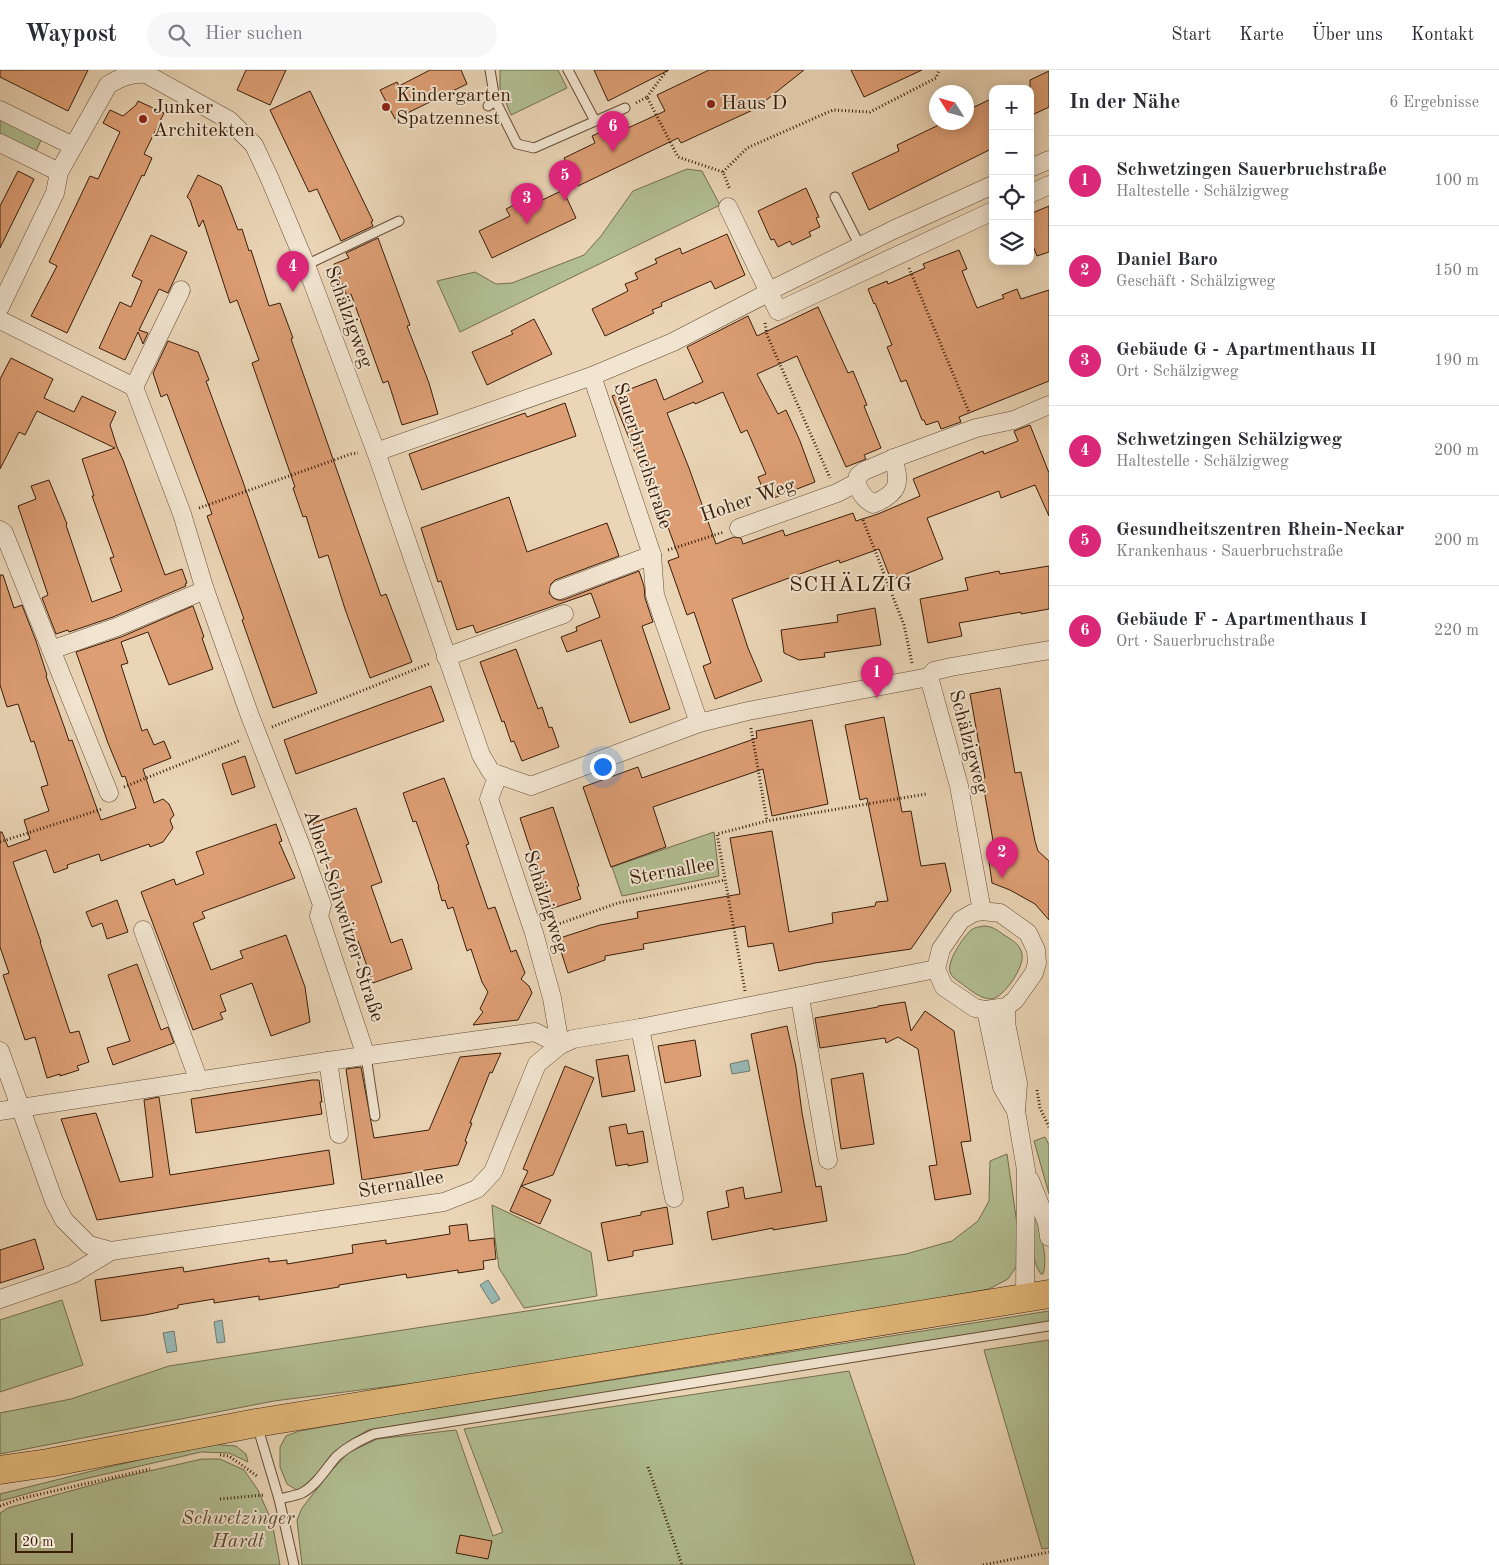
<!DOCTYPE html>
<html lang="de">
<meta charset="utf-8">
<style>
body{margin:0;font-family:"Old Standard TT",serif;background:#f7f7f7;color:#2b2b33}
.controls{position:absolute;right:15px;top:15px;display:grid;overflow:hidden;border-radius:10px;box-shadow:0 2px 12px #0003}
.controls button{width:45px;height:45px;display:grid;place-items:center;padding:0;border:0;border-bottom:1px solid #e1e1e2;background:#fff;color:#2b2b33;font:25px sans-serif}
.compass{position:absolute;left:929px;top:15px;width:45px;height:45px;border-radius:50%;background:#fff;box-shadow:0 2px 12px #0003;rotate:307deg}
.scale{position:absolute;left:15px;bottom:12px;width:58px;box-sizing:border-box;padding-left:5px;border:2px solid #391d09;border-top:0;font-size:14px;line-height:18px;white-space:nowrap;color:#391d09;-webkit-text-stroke:4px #f1e4d0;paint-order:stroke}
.you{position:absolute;left:602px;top:696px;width:18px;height:18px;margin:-12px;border:4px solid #fff;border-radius:50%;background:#1a73e8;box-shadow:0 0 0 8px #1a73e833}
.badge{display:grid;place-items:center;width:32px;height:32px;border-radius:50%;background:#db2777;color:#fff;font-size:16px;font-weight:700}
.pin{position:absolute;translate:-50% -41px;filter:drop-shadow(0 1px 2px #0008)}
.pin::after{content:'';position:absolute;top:26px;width:18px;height:15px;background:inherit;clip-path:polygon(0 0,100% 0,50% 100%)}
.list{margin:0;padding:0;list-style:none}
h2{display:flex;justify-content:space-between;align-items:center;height:65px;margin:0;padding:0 20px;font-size:21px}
h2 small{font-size:16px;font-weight:400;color:#7c7c81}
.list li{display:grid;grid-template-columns:32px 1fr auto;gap:15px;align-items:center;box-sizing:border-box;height:90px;padding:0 20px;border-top:1px solid #e1e1e2}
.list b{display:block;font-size:19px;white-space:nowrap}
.list p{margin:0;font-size:16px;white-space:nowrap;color:#7c7c81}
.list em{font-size:16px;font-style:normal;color:#7c7c81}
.icon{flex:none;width:28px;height:28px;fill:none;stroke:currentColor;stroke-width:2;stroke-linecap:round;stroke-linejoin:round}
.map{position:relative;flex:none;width:1049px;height:1495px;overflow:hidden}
header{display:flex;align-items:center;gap:30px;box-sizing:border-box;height:70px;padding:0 25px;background:#fff;border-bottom:1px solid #e1e1e2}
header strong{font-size:24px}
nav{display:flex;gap:28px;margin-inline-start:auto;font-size:18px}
.search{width:350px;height:45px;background:#f7f7f7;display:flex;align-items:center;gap:12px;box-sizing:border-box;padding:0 18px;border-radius:28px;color:#7c7c81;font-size:19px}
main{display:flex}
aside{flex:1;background:#fff}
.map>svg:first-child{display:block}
.green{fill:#b1be92;stroke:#756e4e}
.water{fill:#98b8b4;stroke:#727a70}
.building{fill:#dd9e74;stroke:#391d09}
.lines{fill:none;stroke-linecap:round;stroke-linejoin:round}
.lane-casing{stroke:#654b34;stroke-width:11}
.street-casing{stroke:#654b34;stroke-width:19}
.primary-casing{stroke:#391d09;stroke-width:29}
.path{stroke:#391d09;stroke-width:3;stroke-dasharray:1 2.5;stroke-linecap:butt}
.lane{stroke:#f1e4d0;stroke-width:9}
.street{stroke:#f1e4d0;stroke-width:18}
.primary{stroke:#e5ba7b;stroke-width:28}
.poi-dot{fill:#8f2418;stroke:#f1e4d0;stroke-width:2}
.labels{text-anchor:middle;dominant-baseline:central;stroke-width:4;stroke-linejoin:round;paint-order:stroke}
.poi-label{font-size:20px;fill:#391d09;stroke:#f1e4d0;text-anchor:start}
.street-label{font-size:20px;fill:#391d09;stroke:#f1e4d0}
.park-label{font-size:20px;font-style:italic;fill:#5d4d32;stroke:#f1e4d0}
.quarter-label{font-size:22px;letter-spacing:1px;fill:#391d09;stroke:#f1e4d0}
</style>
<header>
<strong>Waypost</strong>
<div class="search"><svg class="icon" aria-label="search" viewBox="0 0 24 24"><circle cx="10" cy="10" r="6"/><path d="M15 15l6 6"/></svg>Hier suchen</div>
<nav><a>Start</a><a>Karte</a><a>Über uns</a><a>Kontakt</a></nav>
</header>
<main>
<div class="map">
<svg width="1049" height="1495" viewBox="0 0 1049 1495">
<rect width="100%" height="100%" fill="#ead5b6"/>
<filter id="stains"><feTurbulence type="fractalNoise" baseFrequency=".004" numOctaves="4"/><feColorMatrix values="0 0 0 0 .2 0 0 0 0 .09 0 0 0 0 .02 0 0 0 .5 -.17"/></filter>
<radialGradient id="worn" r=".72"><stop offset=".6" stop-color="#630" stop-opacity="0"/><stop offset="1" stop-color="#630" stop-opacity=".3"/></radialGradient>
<g class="green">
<polygon points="500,0 558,0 567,18 511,45 500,18"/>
<polygon points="0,47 42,68 36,81 0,64"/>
<polygon points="687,99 702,101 720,135 460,262 437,211 475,202 496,214 512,213 584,185 601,166 633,121"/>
<polygon points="714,762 719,806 622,826 612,797"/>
<path d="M 984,856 C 992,856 997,860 1004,865 C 1012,870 1020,874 1022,884 C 1025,896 1004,928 991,929 C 980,929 969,919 961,913 C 956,910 952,907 950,902 C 947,891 962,869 970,861 C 974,857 979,857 984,856 Z"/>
<polygon points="1045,1067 1049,1075 1049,1124 1034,1071"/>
<polygon points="1007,1084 1018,1161 1018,1194 1008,1209 989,1219 697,1272 494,1303 274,1331 0,1384 0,1343 71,1329 169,1296 605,1229 906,1184 952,1171 978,1151 989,1131 990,1091"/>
<polygon points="492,1135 591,1182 597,1226 524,1238 499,1198 494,1161"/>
<path d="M 1034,1144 L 1036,1145 C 1039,1163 1049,1186 1043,1204 L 1041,1204 C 1029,1188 1034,1163 1034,1144 Z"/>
<polygon points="62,1230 83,1295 0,1322 0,1250"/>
<polygon points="1049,1241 1049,1254 368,1360 346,1373 307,1414 298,1421 287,1414 280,1397 280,1377 286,1366 299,1361 397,1344"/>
<polygon points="1049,1270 1049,1478 1042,1479 984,1280"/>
<polygon points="849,1301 915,1495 302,1495 297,1450 302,1438 331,1401 348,1383 377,1369 456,1360 493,1466 503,1462 464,1359"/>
<polygon points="208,1374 236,1376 246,1384 248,1392 229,1383 201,1382 71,1412 0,1431 0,1424 100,1399"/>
<polygon points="202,1389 220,1389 244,1400 258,1420 272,1452 280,1495 0,1495 0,1443 8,1438 114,1409"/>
</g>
<g class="water">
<polygon points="748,990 750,1001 732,1004 730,994"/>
<polygon points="488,1210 500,1229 492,1234 480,1215"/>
<polygon points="222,1250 225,1272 217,1273 214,1252"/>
<polygon points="174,1261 177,1281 167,1283 163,1263"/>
</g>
<g class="building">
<polygon points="0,0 88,0 68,41 0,7"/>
<polygon points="246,0 286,0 270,35 237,20"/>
<polygon points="430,0 461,0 467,14 395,49 380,20 397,12 399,16"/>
<polygon points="594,0 669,0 608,31"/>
<polygon points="709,0 804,0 755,39 681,73 678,68 578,116 564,88 595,73 592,66 614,56 617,63 665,41 657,25"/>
<polygon points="851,0 922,0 864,27"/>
<polygon points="1049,1 1049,37 1030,46 1030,10"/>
<polygon points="310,21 373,151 371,152 373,156 341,171 317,119 309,122 270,40"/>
<polygon points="993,28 993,78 869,140 852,103 899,81 897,75 945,52 966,52 966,41"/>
<polygon points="138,31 164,43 144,84 152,88 144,106 142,105 67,263 31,246 57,196 49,192 90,106 98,109 120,62 103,53 110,40 123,46 136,35"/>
<polygon points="18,101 34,109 0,178 0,136"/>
<polygon points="198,105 221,116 238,160 242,159 249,181 251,180 269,236 280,233 293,268 291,269 381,526 386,524 412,592 370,608 345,539 328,485 319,488 306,446 303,447 293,418 295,417 252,293 259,290 237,230 230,233 203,150 199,157 190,130 187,127"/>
<polygon points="806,118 819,147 816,148 820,157 809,162 811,166 792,175 790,171 778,177 774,169 771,170 758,141"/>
<polygon points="563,120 576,148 492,188 479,161 510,146 506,139 528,128 532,135"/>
<polygon points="1049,136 1049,182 1037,186 1030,168 1030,144"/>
<polygon points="727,164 745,205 715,219 711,211 661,233 662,236 652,240 654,243 605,266 592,239 628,221 625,214 638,209 635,203 657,193 655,189 680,178 682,184"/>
<polygon points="151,165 187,182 168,223 159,219 139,260 148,263 143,274 138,262 125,290 99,278 120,232 131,237 142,211 132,206"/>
<polygon points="378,168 410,255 407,256 429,313 438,344 402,355 388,311 383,313 351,224 347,226 334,194 349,188 346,183"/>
<polygon points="959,180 967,199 962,201 977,238 1004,228 1002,225 1017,219 1021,229 1049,220 1049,311 959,347 961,352 941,359 938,351 926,355 924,350 922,350 906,310 901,312 887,277 892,275 875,233 874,234 868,219 887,211 888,214 925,198 923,194"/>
<polygon points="818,237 848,303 853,301 867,335 864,336 881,378 864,385 866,389 846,397 797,286 757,304 778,344 786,340 800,371 815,412 774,428 771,419 764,422 758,407 766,404 747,360 741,363 723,322 695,334 694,332 667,343 689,398 716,474 734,467 741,468 743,474 783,460 785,466 853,443 856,451 878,444 920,426 913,409 983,381 984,384 1018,371 1014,361 1030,355 1049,403 1049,446 1035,415 1001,428 999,421 927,448 943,489 891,510 879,479 840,493 839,490 819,497 732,529 748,578 762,611 715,629 703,596 711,593 694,542 687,545 668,491 679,487 652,414 648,415 612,326 656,309 664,330 703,312 687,277 748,246 757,266"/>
<polygon points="534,249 552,284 487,315 472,282 513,264 511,261"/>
<polygon points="168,271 198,282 209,310 206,311 242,409 317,623 273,638 242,550 244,549 207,446 212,444 167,324 161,327 153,303"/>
<polygon points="11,288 53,309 44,328 74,342 82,326 116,342 110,355 117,377 123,390 165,505 182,499 187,513 185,514 186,516 113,547 69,562 68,560 56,564 42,528 48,525 18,436 36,429 31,416 49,410 67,454 66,455 92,532 122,521 110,488 114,487 92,426 94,426 82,389 115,378 37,341 25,365 19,362 0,399 0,309"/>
<polygon points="565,333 576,366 422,420 409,384 525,343 527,347"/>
<polygon points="509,427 527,482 607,453 619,486 555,510 551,514 549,523 553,528 558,530 563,530 639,501 644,516 645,528 653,552 642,556 670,639 630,653 601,570 567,582 561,567 577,561 576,557 600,547 591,523 476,563 473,555 457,560 441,511 438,512 421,458"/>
<polygon points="1049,496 1049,539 1021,544 1021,542 959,553 962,566 928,573 920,529 968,520 965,508 999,501 1000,504"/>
<polygon points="0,505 3,505 14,538 22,535 36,571 47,605 46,606 65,659 69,671 72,670 101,750 136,738 125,706 122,707 108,673 76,582 121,567 193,536 204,567 202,568 213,599 169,615 148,562 121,572 128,593 121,595 142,661 147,659 154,675 164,671 171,688 143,699 154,733 163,729 169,734 174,745 170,750 173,758 163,772 150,777 149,774 101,791 99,784 67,795 68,798 54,803 46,780 13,792 41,872 40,872 70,963 79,961 89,992 77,996 79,1000 60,1006 60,1004 47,1008 35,967 25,970 3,905 9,903 0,877 0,762 2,762 8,777 30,769 24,750 49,741 41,717 48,715 34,671 31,672 18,634 7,637 0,615"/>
<polygon points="875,538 881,575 824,583 825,587 799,590 784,583 781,560 838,552 837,545"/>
<polygon points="516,579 538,639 542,637 549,658 552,657 559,677 522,691 514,671 511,672 504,651 502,652 480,592"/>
<polygon points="431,616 444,651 296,704 284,670"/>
<polygon points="1000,618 1015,703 1021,702 1035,771 1038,781 1049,791 1049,850 1035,834 1010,820 992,813 988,785 995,782 982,708 985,708 970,624"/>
<polygon points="884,647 902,742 911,741 921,796 945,793 951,821 911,879 815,893 779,901 773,873 748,877 745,856 643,874 644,879 605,886 605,890 568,903 557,869 600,855 638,848 637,842 740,824 730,768 772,761 789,862 833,853 832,843 875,836 876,832 888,831 867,728 860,730 845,655"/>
<polygon points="812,650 828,734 772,746 763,699 653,737 666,777 611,797 583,717 638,697 642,708 757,668 756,661"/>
<polygon points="245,686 255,717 232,725 222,694"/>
<polygon points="444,708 469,774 466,775 488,839 495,837 511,882 516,880 525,903 521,909 529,916 532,923 518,950 473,955 483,942 480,939 488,922 482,912 471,879 467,881 453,837 448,839 445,830 442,831 438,817 439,817 416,751 413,752 403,723"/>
<polygon points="553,737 579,816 577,817 581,829 550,839 520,748"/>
<polygon points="356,738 382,812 371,816 391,873 402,869 412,899 373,913 358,871 350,873 338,840 342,839 313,753"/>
<polygon points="276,754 282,771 279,772 295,808 202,842 205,848 193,853 211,900 243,888 240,881 286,865 305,917 310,952 271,966 252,913 220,925 226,941 220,943 223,949 193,960 141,822 174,809 176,815 204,804 196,782"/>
<polygon points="117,830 128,862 107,869 102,853 92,857 86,842"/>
<polygon points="137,894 161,960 168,957 174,973 113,995 107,978 130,971 108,905"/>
<polygon points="905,932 911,961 925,941 954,961 971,1071 961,1072 971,1124 935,1130 929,1096 937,1095 918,979 898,967 886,973 885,968 820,978 815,948 878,937 878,936"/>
<polygon points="787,956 796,997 802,1043 816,1117 821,1116 827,1151 773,1160 773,1158 712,1170 707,1142 729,1137 726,1121 743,1117 745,1129 782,1122 751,964"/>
<polygon points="695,970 701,1006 665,1013 658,976"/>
<polygon points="501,983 492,1003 490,1002 470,1053 472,1053 465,1071 467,1072 458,1095 362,1110 346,999 361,997 374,1068 429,1060 460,987"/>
<polygon points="628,985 635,1021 602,1027 596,990"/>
<polygon points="565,996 594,1008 553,1105 521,1116 528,1101 523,1099"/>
<polygon points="863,1003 874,1074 841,1079 831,1009"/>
<polygon points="312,1010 319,1010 322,1032 320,1032 322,1044 196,1063 191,1029"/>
<polygon points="159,1027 170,1105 329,1080 334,1114 97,1150 61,1049 96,1043 120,1112 153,1107 144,1030"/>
<polygon points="626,1054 628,1064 643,1061 648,1092 628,1096 628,1094 616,1096 609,1057"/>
<polygon points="521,1116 551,1130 540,1154 510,1141"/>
<polygon points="667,1137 673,1174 633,1181 633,1186 608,1191 601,1153 641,1145 641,1142"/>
<polygon points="467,1154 469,1171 494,1168 496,1189 483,1191 484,1199 458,1203 458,1200 407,1208 406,1204 339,1215 339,1217 259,1230 259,1226 214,1233 214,1229 178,1235 178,1238 145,1245 101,1251 95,1210 183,1197 184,1202 269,1188 269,1192 287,1190 287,1194 353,1183 352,1175 386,1170 386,1174 450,1164 449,1156"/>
<polygon points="35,1169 44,1199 0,1213 0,1180"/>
<polygon points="460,1465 492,1471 488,1489 456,1483"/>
</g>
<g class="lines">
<g class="lane-casing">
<g id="lane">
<polyline points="568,0 595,51"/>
<polyline points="495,30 517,74 534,78 625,38"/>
<polyline points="488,36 495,30 490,0"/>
<polyline points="835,127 860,176"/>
<polyline points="306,195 399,151"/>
<polyline points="366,986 375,1046"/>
<polyline points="257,1355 279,1429 294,1495"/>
<path d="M 279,1429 C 286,1427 295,1426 302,1423 C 317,1415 326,1398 337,1386 C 348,1376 361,1370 374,1364 L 1049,1256"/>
</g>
</g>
<g class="street-casing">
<g id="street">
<polyline points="0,40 73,76"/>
<polyline points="0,73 59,102"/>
<polyline points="1030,98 1049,90"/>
<polyline points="1030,124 1049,115"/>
<polyline points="728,137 778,241 993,141"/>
<path d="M 0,237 L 55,123 L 59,102 L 108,15 C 121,7 131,3 146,4 L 229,50 L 254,75 L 269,107 L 306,195 L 376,382 L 481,685 L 491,702 L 531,716 L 699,653 L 748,641 L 929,607"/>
<polyline points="0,250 134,317 182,444 205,520 250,646 301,776 322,835 319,846 366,986"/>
<polyline points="134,317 181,220"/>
<polyline points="376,382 592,306"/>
<path d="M 856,413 C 860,422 864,429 873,434 C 899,423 901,414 893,388"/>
<polyline points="739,458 837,423 856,413 858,406 864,401 897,387 976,358 1014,350 1049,335"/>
<polyline points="0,460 4,463 109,723"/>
<polyline points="559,520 652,485"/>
<polyline points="51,580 117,557 205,520"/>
<polyline points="446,587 564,544"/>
<polyline points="929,607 959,716 982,841"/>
<polyline points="929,607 934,601 951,597 1049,580"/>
<polyline points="699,653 655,525 652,485 592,306 673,272 760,227 769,221 893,160 993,115"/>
<polyline points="498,705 489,729 534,863 552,928 560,975"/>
<polygon points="982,841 1000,843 1028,863 1036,880 1037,893 1034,903 1015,930 1006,937 986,940 975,938 944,917 936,899 941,879 961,850 973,843"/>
<polyline points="143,860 199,1011"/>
<polyline points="800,928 828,1090"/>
<polyline points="1006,937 1006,953 1018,1013 1016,1041 1026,1100 1025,1228"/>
<polyline points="986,940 1002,1017 1016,1041"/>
<polyline points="640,958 674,1128"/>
<polyline points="0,981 54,1131 64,1150 89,1175 111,1181 444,1132 477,1119 493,1102 537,994 560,975 573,969 640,958 936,899"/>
<polyline points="328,991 339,1064"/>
<polyline points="0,1041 328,991 535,962 560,975"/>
<polyline points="1030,1110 1047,1153 1049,1167"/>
<polyline points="0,1229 73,1204 111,1181"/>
</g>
</g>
<g class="primary-casing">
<polyline id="primary" points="0,1400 48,1393 256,1353 1049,1224"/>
</g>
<g class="path">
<polyline points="647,27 667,0"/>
<polyline points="636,33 647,27 678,87 723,102 730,120"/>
<polyline points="723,102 747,78 833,40 870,42 936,8 939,0"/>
<polyline points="909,198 969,342"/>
<polyline points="765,253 767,265 830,408"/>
<polyline points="199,438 351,384 358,383"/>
<polyline points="863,450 904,555 912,593"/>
<polyline points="668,480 724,462"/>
<polyline points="272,657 431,593"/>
<polyline points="751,658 767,751"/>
<polyline points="124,717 241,670"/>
<polyline points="0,772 102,739"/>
<polyline points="550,857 618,833 725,810"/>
<polyline points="745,921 717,764 767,751 926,724"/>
<polyline points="1037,1020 1040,1038 1049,1057"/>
<polyline points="220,1385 229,1386 257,1406"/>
<polyline points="648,1397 682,1495"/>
<polyline points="220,1429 264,1425"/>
<polyline points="0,1436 19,1429 150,1399"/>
<polyline points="983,1495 1049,1482"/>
</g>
<use href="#lane" class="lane"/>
<use href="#street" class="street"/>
<use href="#primary" class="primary"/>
</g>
<g class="poi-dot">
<circle cx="711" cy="34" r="5"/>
<circle cx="386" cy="37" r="5"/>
<circle cx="143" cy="49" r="5"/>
</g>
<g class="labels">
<g class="poi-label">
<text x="396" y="26">Kindergarten<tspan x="396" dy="23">Spatzennest</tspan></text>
<text x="721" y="34">Haus D</text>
<text x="153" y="38">Junker<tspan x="153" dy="23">Architekten</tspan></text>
</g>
<g class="street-label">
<text transform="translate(348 247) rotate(70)">Schälzigweg</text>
<text transform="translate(642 386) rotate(72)">Sauerbruchstraße</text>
<text transform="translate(748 431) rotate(-19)">Hoher Weg</text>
<text transform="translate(968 672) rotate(75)">Schälzigweg</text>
<text transform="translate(672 802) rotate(-10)">Sternallee</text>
<text transform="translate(545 832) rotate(72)">Schälzigweg</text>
<text transform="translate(343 846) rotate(72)">Albert-Schweitzer-Straße</text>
<text transform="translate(401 1115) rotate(-10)">Sternallee</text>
</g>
<g class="park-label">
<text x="238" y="1449">Schwetzinger<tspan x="238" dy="23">Hardt</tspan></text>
</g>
<g class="quarter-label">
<text x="851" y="515">SCHÄLZIG</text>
</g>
</g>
<rect width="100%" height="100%" filter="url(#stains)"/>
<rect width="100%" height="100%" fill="url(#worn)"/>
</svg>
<div class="controls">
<button>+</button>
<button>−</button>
<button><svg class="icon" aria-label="locate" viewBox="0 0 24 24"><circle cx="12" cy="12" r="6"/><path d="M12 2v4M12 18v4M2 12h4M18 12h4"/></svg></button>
<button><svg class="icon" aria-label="layers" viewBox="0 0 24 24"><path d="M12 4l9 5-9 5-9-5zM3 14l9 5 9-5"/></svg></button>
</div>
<svg class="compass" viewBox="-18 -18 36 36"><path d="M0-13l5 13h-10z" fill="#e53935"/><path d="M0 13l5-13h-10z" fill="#7c7c81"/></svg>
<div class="scale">20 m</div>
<div class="you"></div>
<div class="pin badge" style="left:877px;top:628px">1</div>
<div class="pin badge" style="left:1002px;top:808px">2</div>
<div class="pin badge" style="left:527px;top:154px">3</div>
<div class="pin badge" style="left:293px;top:222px">4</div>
<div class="pin badge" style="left:565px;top:131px">5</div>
<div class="pin badge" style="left:613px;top:82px">6</div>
</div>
<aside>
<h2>In der Nähe<small>6 Ergebnisse</small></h2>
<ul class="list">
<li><span class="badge">1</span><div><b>Schwetzingen Sauerbruchstraße</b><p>Haltestelle · Schälzigweg</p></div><em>100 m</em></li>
<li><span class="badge">2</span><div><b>Daniel Baro</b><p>Geschäft · Schälzigweg</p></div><em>150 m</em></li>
<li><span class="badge">3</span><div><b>Gebäude G - Apartmenthaus II</b><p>Ort · Schälzigweg</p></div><em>190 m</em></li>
<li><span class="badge">4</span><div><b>Schwetzingen Schälzigweg</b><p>Haltestelle · Schälzigweg</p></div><em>200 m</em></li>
<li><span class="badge">5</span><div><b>Gesundheitszentren Rhein-Neckar</b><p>Krankenhaus · Sauerbruchstraße</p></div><em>200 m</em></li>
<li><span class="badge">6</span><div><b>Gebäude F - Apartmenthaus I</b><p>Ort · Sauerbruchstraße</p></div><em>220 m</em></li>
</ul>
</aside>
</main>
